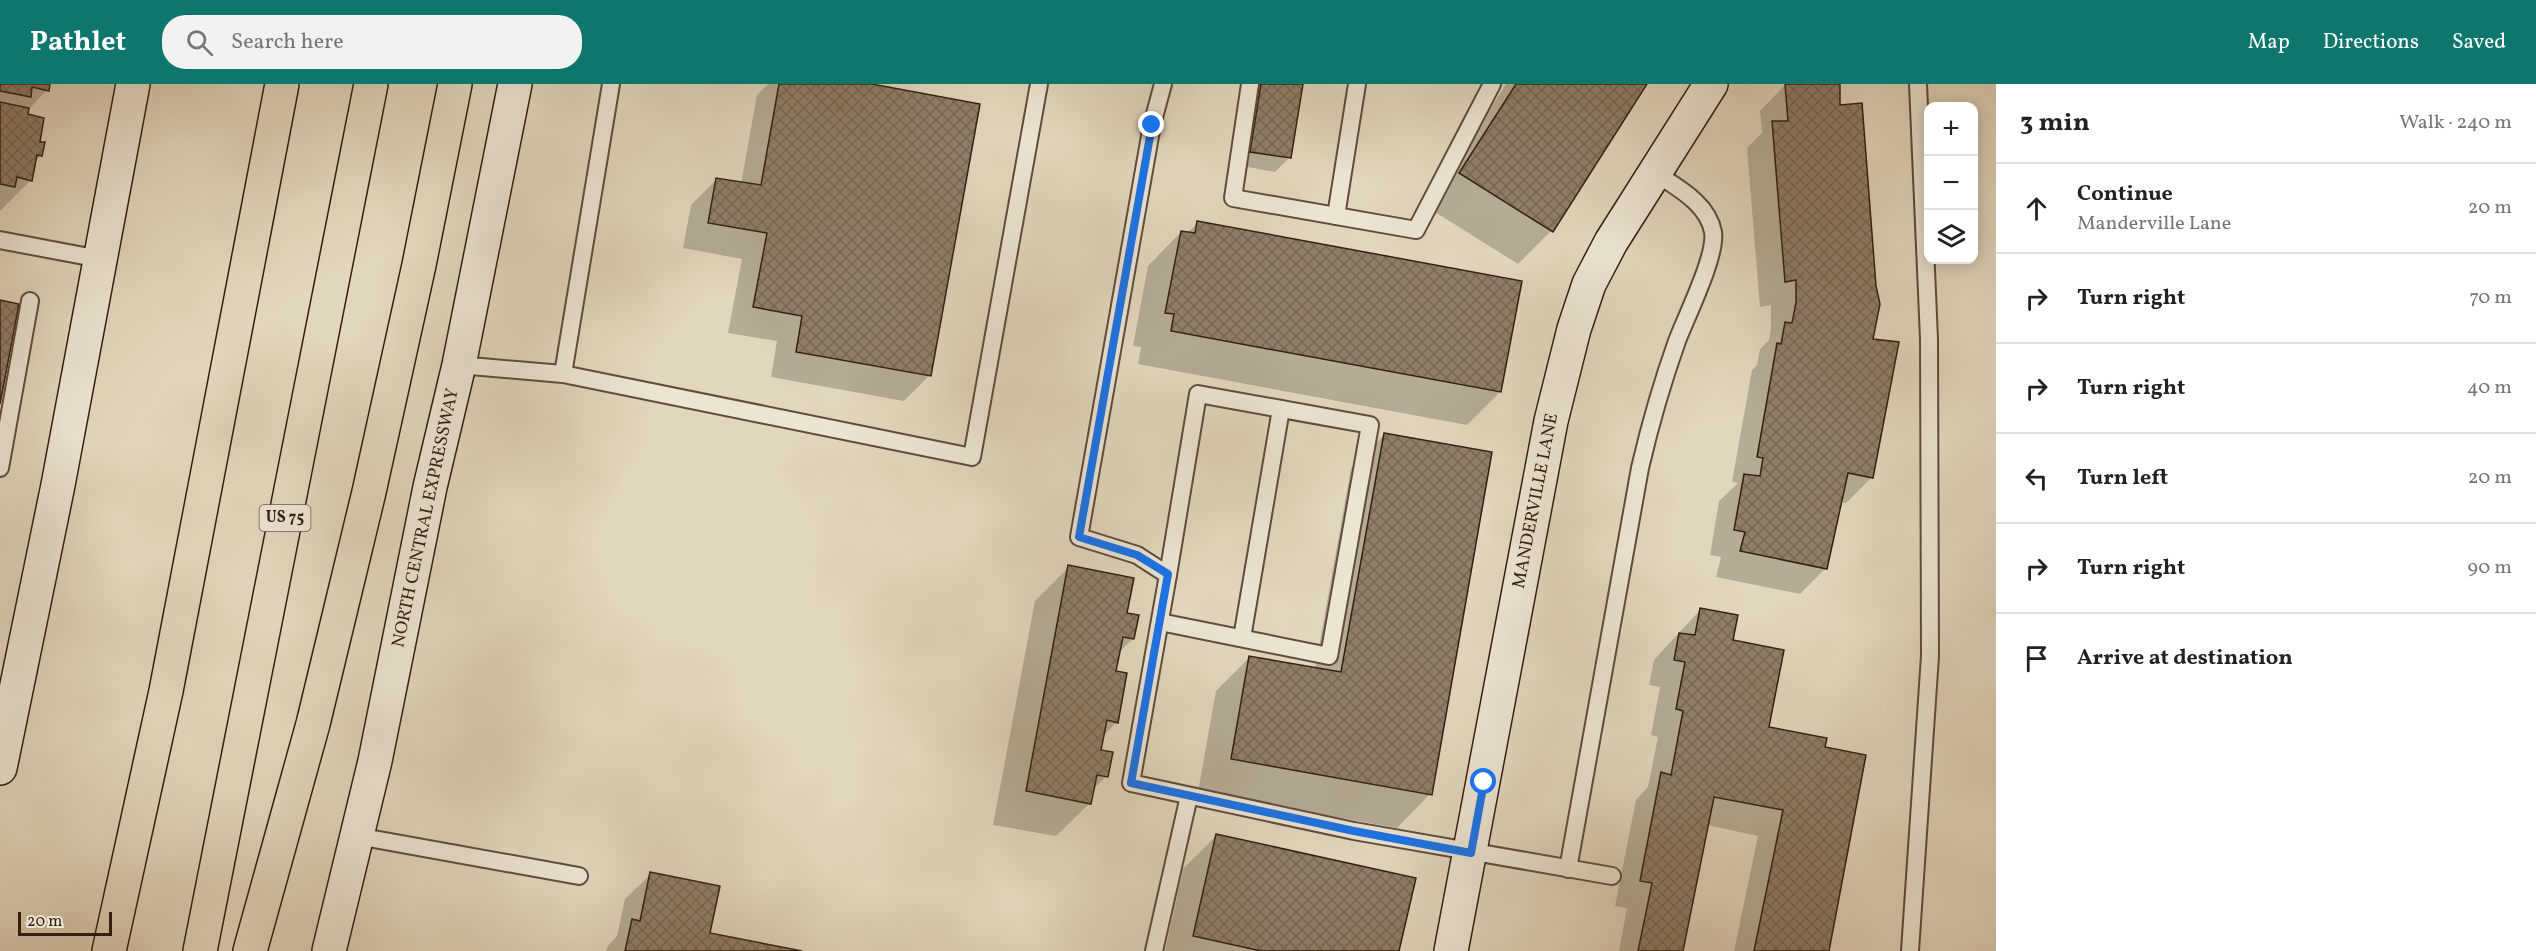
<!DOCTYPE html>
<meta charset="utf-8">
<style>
body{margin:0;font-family:Vollkorn,serif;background:#f2f2f2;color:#222}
.controls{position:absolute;right:18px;top:18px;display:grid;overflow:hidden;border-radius:12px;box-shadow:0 3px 15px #0003}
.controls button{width:54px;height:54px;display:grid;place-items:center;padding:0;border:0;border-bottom:2px solid #e0e0e0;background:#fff;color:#222;font:30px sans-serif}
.scale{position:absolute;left:18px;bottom:15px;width:94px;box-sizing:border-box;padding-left:6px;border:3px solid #341e11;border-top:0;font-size:16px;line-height:21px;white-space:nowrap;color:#341e11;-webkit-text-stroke:4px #ece5d4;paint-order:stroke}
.stop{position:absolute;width:18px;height:18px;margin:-14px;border:4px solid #1a73e8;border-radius:50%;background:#fff}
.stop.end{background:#1a73e8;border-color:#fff;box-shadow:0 2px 6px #0008}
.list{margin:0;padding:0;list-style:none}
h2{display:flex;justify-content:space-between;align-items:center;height:78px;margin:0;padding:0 24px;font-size:26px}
h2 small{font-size:20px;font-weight:400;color:#767676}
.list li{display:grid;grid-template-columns:39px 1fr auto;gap:18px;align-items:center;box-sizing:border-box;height:90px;padding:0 24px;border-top:2px solid #e0e0e0}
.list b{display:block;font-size:22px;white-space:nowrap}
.list p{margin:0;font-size:20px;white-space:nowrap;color:#767676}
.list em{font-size:20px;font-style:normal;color:#767676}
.icon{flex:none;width:33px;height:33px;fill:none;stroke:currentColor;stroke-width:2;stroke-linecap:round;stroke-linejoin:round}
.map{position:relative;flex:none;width:1996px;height:867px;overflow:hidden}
header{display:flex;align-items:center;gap:36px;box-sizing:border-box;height:84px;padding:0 30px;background:#0f766e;color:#fff}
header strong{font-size:28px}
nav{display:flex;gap:33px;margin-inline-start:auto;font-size:21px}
.search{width:420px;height:54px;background:#f2f2f2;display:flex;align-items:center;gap:15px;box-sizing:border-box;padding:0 21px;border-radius:24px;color:#767676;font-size:22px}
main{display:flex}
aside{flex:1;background:#fff}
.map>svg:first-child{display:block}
.shadow{fill:#0003}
.building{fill:url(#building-cross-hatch);stroke:#341e11;stroke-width:1.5}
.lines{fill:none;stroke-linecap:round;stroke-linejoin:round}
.lane-casing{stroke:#5f4c3c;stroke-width:20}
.secondary-casing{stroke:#341e11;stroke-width:36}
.highway-casing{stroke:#341e11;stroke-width:36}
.lane{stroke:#ece5d4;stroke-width:16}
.secondary{stroke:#ece5d4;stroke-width:33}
.highway{stroke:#e1d7bd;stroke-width:33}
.route{stroke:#1a73e8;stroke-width:8}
.labels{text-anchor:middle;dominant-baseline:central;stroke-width:5;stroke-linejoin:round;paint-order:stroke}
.shield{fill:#ece5d4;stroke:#6b5a4c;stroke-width:1.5}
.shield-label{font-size:16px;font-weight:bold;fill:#341e11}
.street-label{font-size:18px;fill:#341e11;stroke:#ece5d4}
</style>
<header>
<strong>Pathlet</strong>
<div class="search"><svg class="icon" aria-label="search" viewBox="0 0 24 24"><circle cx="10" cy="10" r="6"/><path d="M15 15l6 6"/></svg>Search here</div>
<nav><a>Map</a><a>Directions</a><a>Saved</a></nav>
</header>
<main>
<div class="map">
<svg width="1996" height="867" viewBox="0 0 1996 867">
<defs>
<pattern id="building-cross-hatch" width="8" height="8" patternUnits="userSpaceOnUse" patternTransform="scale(1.5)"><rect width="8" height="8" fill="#8e7e6a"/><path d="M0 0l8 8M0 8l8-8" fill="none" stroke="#756756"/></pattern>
</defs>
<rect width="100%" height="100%" fill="#e1d7bd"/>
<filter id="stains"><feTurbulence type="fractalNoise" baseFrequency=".00333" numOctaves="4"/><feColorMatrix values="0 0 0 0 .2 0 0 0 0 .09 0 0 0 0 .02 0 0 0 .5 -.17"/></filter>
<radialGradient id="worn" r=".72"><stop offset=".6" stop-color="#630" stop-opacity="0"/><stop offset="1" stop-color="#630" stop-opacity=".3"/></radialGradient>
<g class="shadow">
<polygon points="0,0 49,0 47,6 28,26 27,32 41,71 35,77 31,96 0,127"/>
<polygon points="768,0 863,0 978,21 929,292 904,317 771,293 777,257 728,249 742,175 683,164 691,121 717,95 741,100 757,11"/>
<polygon points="1250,0 1302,0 1289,74 1275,88 1237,81"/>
<polygon points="1506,0 1645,0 1551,147 1518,180 1427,123"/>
<polygon points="1839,0 1839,22 1872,256 1872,393 1846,419 1840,418 1826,484 1800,510 1716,493 1721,473 1710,471 1719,417 1738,399 1732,398 1752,286 1757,281 1760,265 1769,256 1771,245 1771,221 1760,223 1747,64 1762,49 1760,27 1785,1"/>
<polygon points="1198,139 1500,308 1467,341 1138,280 1141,263 1133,262 1148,182 1181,148 1187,149"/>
<polygon points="1384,351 1430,710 1397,744 1198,708 1216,607 1249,574 1315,585 1351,384"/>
<polygon points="1069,483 1125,530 1133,555 1118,569 1114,589 1117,638 1102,653 1099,667 1107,692 1092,706 1090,719 1056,752 993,741 1035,517"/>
<polygon points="1701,525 1731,557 1768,644 1823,664 1827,867 1734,867 1758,752 1707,741 1682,867 1619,867 1627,824 1615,822 1636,716 1648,703 1658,653 1651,651 1660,603 1649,601 1654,576"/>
<polygon points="1217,751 1398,867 1165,867 1183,785"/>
<polygon points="651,790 708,850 794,867 606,867 607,863 617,852 625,815"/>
</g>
<g class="building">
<polygon points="0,0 50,0 49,7 32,3 31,13 0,7"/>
<polygon points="779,0 872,0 980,20 931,292 796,268 802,232 753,223 767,149 708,139 716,94 761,101"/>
<polygon points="1261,0 1303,0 1291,74 1250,68"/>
<polygon points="1516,0 1647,0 1553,148 1459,89"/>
<polygon points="1785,0 1840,0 1840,21 1862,19 1876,202 1880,220 1873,255 1899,258 1873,394 1848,389 1827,485 1740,467 1745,448 1734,446 1744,390 1760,392 1763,374 1757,373 1777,259 1781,260 1785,238 1792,239 1796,219 1796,196 1785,198 1772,37 1788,37"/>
<polygon points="0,18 29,24 28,30 44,34 40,58 45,58 42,72 37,71 32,97 17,93 15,103 0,100"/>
<polygon points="1197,137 1522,197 1501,308 1171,247 1174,230 1165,229 1181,147 1195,149"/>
<polygon points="0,216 19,220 0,320"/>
<polygon points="1384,349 1492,368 1432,711 1231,675 1249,572 1341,588"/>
<polygon points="1068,481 1134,494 1127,529 1139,531 1134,555 1123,553 1116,587 1127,589 1118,639 1107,636 1101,666 1113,668 1108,693 1097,691 1091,720 1026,707"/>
<polygon points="1700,524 1738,531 1733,556 1784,566 1769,643 1827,654 1825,663 1866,671 1829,867 1754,867 1783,726 1714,713 1683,867 1638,867 1652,799 1640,797 1661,688 1671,691 1683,627 1676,625 1685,578 1674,576 1679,549 1695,551"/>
<polygon points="1216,750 1416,794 1399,867 1261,867 1193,852"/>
<polygon points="650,788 720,802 710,849 802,867 625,867 632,835 640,837"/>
</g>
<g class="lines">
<g class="lane-casing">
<g id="lane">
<polyline points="1163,0 1152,41 1079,453 1137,471 1168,491 1131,699 1354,747 1612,792"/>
<polyline points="1250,0 1233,114 1416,146 1492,0"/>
<polyline points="1336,132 1357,0"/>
<polyline points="0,156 100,175"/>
<polyline points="459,281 563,290 972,373 1039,0"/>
<polyline points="563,290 611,0"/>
<polyline points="0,384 30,217"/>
<polyline points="1160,538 1329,572 1370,341 1198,310 1168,491"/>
<polyline points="1242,554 1281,325"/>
<polyline points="357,752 579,792"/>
<path d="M 1568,785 L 1640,384 C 1650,341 1662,299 1677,257 C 1686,233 1717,171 1713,148 C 1708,119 1676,103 1654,88"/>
<polyline points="1154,867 1189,712"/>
<polyline points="1910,867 1930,572 1929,255 1918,0"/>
</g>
</g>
<g class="secondary-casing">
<g id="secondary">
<polyline points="0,684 58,401 133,0"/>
<polyline points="329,867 375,677 430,403 459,281 515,0"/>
<polyline points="1451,867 1551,337 1574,245 1589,200 1611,158 1711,0"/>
</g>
</g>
<g class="highway-casing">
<g id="highway">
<polyline points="109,867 166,607 282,0"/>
<polyline points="200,867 371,0"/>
<polyline points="250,867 313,640 369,408 419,181 455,0"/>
</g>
</g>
<use href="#lane" class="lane"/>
<use href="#secondary" class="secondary"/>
<use href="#highway" class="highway"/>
</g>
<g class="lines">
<polyline class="route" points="1152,41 1079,453 1137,471 1168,490 1131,699 1354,747 1471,769 1484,698"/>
</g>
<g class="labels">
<rect class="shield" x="259.5" y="421" width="51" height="26" rx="4.5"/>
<g class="shield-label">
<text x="285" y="434">US 75</text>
</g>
<g class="street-label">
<text transform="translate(1536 417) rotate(-79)">MANDERVILLE LANE</text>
<text transform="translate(426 434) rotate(-78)">NORTH CENTRAL EXPRESSWAY</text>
</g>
</g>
<rect width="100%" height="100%" filter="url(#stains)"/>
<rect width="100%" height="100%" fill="url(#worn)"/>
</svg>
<div class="controls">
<button>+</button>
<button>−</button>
<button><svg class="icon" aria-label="layers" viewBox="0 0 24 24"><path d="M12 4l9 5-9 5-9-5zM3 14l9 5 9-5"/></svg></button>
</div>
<div class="scale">20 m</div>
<div class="stop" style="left:1484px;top:698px"></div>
<div class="stop end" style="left:1152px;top:41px"></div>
</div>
<aside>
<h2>3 min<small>Walk · 240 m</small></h2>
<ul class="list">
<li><svg class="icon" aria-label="ahead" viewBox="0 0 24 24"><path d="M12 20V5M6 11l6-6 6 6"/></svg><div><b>Continue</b><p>Manderville Lane</p></div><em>20 m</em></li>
<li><svg class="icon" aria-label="right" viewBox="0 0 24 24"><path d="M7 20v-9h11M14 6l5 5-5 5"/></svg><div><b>Turn right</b></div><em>70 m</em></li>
<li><svg class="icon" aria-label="right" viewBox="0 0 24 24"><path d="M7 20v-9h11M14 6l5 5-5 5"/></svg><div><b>Turn right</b></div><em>40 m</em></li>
<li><svg class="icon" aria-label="left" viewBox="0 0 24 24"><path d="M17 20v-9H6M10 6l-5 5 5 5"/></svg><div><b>Turn left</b></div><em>20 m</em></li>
<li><svg class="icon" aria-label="right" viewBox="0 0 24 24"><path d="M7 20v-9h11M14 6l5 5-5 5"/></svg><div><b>Turn right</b></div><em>90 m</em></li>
<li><svg class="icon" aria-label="arrive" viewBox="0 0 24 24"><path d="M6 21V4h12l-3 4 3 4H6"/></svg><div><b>Arrive at destination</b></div></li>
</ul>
</aside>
</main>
